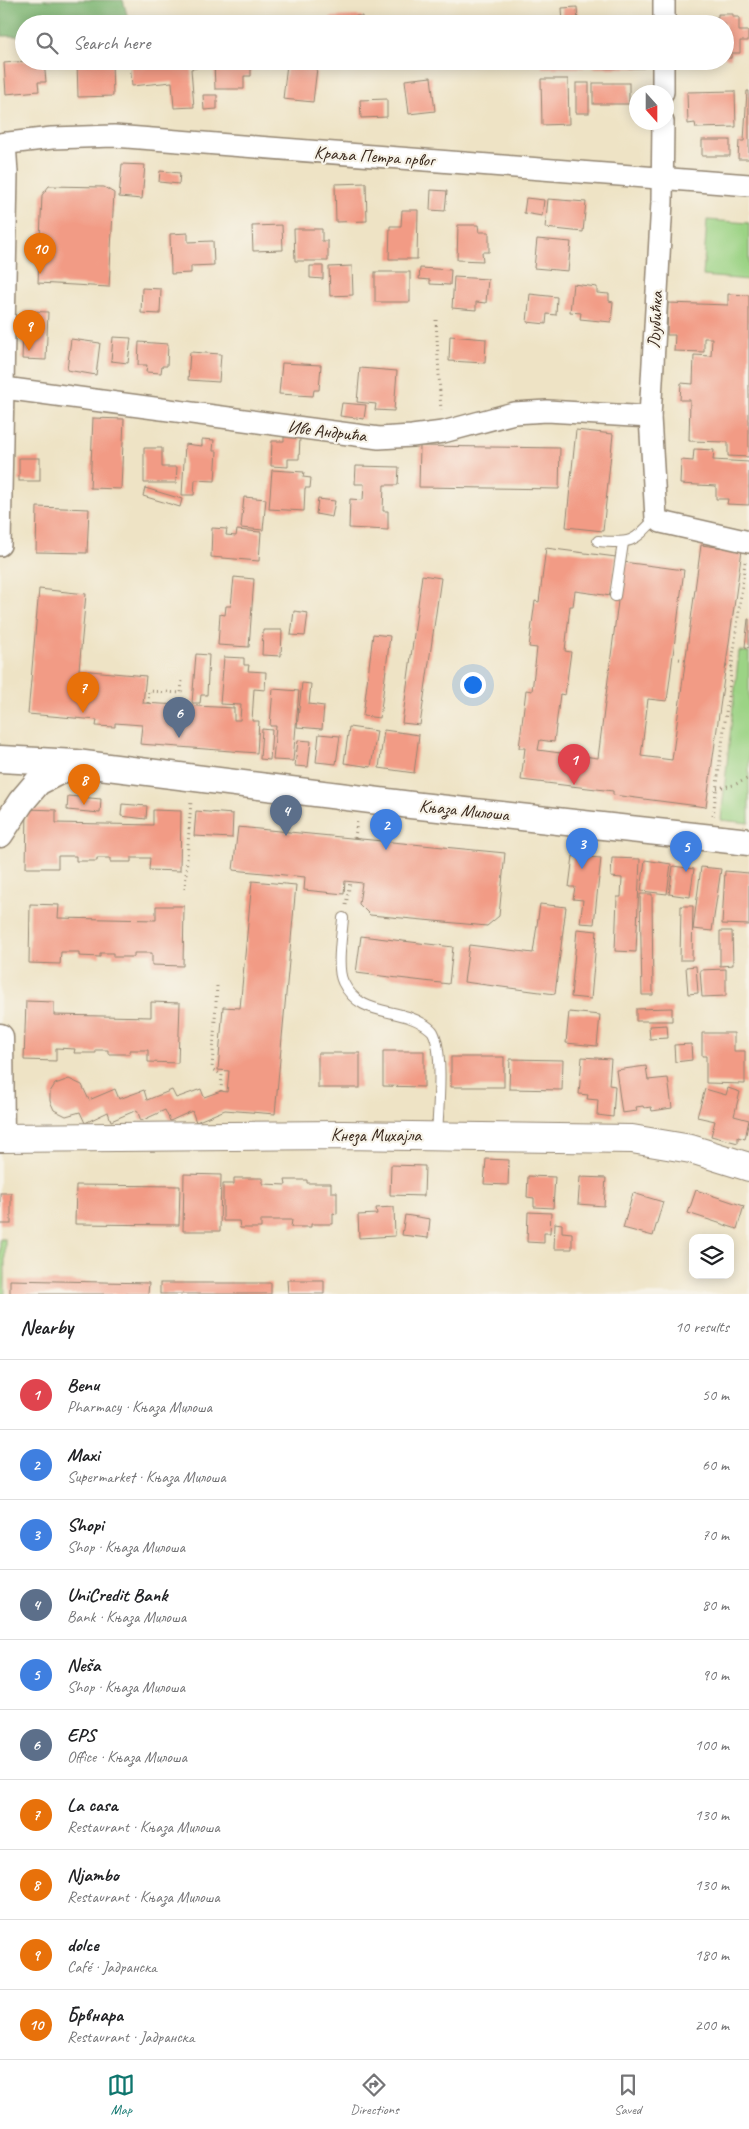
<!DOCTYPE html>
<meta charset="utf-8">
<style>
body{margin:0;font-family:Caveat,sans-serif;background:#f6f6f6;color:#202124}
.controls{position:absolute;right:15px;bottom:15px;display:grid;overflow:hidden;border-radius:10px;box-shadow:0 2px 12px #0003}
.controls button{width:45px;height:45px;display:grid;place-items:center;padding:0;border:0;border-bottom:1px solid #e0e0e0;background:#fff;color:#202124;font:25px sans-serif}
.compass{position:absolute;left:629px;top:85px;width:45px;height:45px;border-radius:50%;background:#fff;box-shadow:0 2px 12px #0003;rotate:159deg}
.you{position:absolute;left:472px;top:684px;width:18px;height:18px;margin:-12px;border:4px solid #fff;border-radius:50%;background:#1a73e8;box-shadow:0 0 0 8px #1a73e833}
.badge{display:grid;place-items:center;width:32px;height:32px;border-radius:50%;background:#0f766e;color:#fff;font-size:16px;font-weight:700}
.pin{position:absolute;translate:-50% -41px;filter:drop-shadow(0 1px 2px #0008)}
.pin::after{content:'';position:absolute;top:26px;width:18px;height:15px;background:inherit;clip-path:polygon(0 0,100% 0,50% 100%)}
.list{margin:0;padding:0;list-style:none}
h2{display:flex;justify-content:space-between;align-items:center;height:65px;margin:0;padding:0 20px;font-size:21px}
h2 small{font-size:16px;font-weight:400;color:#757577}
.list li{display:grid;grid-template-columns:32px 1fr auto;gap:15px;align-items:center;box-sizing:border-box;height:70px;padding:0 20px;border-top:1px solid #e0e0e0}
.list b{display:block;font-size:19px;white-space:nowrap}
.list p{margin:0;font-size:16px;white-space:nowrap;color:#757577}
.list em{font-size:16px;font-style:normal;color:#757577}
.icon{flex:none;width:28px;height:28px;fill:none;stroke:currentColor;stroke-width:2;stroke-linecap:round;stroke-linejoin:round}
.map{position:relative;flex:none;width:749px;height:1294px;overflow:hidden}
.search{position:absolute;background:#fff;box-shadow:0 2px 12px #0003;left:15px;right:15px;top:15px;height:55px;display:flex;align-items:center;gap:12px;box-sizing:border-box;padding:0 18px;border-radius:28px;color:#757577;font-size:19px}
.sheet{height:765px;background:#fff}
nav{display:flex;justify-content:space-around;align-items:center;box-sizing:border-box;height:70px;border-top:1px solid #e0e0e0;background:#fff;font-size:14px;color:#757577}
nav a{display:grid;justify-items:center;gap:2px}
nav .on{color:#0f766e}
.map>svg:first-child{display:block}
.green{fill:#9cd385;stroke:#6c7e52}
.forest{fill:#7db572;stroke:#5c7048}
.building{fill:#f29b85}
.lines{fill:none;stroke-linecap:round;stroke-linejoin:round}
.service-casing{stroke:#948672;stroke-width:12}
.minor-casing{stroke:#948672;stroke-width:24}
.tertiary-casing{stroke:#948672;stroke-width:29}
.primary-casing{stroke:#948672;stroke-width:30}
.path{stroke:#948672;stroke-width:3;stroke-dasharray:1 4;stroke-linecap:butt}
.service{stroke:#fff;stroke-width:10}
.minor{stroke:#fff;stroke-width:21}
.tertiary{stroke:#fff;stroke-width:26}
.primary{stroke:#fff;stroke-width:28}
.labels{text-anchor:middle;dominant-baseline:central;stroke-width:4.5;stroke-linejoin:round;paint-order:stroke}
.street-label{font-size:18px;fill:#3b2a1e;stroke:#f7f3e8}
</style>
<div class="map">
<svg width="749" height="1294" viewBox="0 0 749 1294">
<rect width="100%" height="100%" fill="#f7f3e8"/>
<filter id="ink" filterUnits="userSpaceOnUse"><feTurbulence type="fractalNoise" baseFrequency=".02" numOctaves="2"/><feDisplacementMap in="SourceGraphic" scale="10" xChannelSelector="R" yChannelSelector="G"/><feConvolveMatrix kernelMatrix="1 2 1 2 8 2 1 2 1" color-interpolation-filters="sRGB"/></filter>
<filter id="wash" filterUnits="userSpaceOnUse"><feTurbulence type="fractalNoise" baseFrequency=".0096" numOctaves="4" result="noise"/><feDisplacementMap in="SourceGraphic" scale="20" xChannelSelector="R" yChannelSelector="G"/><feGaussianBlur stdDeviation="1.12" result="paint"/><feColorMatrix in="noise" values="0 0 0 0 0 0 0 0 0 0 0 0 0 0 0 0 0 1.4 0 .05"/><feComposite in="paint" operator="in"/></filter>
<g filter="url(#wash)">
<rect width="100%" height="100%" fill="#eee3c5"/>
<g class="green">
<polygon points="707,220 749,223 749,280 703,276"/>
<polygon points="739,651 749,652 749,823 721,820"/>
<rect x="0" y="1239" width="5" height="55"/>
</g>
<polygon class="forest" points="0,0 123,0 129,22 24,24 24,36 2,36"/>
<g id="blocks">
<g class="building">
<polygon points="577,7 578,24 563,24 562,8"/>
<polygon points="718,14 733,14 733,17 739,17 739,31 748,31 748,41 740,41 740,53 731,53 731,58 725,58 725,24 685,24 685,20 718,17"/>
<polygon points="362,16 362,24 330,24 330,17"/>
<polygon points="27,61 44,61 46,82 38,82 39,91 6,94 4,63"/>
<polygon points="77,61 112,61 113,96 78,97"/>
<polygon points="196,61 197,68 191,69 194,107 174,108 172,82 132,86 130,62"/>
<polygon points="214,61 251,61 251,76 244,76 244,89 215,89"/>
<polygon points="363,61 392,61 391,66 363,65"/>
<rect x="542" y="61" width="42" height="7"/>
<polygon points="593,61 643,61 644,68 593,68"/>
<polygon points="287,64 317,68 313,102 283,99"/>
<polygon points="431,77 435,111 409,114 405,80"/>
<polygon points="541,79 568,79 569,124 542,125"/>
<rect x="576" y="83" width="13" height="30"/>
<rect x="593" y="83" width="36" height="21"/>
<polygon points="735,91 736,127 696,128 695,123 688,124 687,92"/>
<polygon points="747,91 749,91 749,159 738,159 739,141 744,141"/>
<polygon points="203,95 217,95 217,109 204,110"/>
<polygon points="387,99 387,117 361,118 360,100"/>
<rect x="702" y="140" width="28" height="16"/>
<polygon points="122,164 145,165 142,199 119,197"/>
<polygon points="160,171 180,173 179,184 159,182"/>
<polygon points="366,183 367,221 336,222 335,184"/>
<polygon points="49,186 104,187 114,193 109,287 38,283 42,195"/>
<polygon points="431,190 447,191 445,211 430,210"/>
<polygon points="526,198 544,200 542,216 524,213"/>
<polygon points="548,199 586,202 583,232 545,228"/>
<polygon points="402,210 418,210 417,259 389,259 390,226 401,226"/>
<polygon points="282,225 283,250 253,251 252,226"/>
<polygon points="458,225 478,225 479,232 489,232 489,252 482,252 483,261 457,260"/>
<polygon points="294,229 322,229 322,241 328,241 328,261 295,261"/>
<polygon points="188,233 188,242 213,241 214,265 191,266 191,273 171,274 170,234"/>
<polygon points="537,239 571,242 568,271 534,268"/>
<polygon points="310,266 323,266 323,279 310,278"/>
<polygon points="352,266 353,295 330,296 329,267"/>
<polygon points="420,268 451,270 450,285 430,284 430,280 419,279"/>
<rect x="375" y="272" width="35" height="30"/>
<polygon points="454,277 488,279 486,303 476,302 476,310 452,308"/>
<polygon points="573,284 597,287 597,293 609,294 609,301 613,302 611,322 580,319 581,313 570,312"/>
<polygon points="142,288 161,289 160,314 141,313"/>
<polygon points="530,294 557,297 556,315 547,314 546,324 527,322"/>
<polygon points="728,294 749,295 749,457 728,456 728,442 689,441 690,400 680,400 681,383 693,384 694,355 711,356 712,338 704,338 704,352 674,351 675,335 667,335 668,303 728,305"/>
<polygon points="24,311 48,312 46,360 22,359"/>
<polygon points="450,336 486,339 485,363 449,361"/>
<polygon points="113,337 131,338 128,363 111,361"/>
<polygon points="71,339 100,343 96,375 67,370"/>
<polygon points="139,342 168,344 167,366 162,366 161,373 146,372 147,365 138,365"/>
<polygon points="190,352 221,354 219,382 188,380"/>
<polygon points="282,363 321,365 319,390 314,390 313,396 279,394"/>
<polygon points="360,368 397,371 394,411 375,410 376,404 357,402"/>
<polygon points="342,403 366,405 364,419 340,416"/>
<polygon points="93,418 124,419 121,489 90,488"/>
<polygon points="576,430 613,434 603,531 566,527"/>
<polygon points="284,437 300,437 299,459 288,459 288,467 271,466 272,441 284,441"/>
<polygon points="202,439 214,440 213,451 217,451 215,481 195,480 194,495 182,495 185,444 202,446"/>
<polygon points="420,446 560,448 559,489 419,487"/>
<polygon points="144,448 162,448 162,467 177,467 176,483 144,483"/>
<polygon points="694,449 714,450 713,460 749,462 749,505 727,504 728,499 716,499 716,486 680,484 681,460 693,461"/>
<rect x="19" y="458" width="21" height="23"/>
<polygon points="356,466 399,467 398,485 384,485 383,511 388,511 388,530 349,528 350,499 363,500 364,484 355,484"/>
<polygon points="272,470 304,472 303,477 311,478 310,488 305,488 304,511 269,509"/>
<polygon points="145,488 182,499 180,507 143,496"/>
<polygon points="244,497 266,499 263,530 241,528"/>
<polygon points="318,499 335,501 332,517 316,514"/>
<polygon points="37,507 89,509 87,553 36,552"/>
<polygon points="212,528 227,529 226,535 236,536 237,530 261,532 259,561 211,557"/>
<polygon points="701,545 742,550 706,807 613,795 613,791 521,780 525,748 519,748 526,690 532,691 537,648 529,647 535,601 539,602 546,548 616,557 611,596 575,591 573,606 570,606 565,651 571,652 565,695 560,694 554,742 540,740 538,750 598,758 623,562 684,570 667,701 648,699 641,756 672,760"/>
<polygon points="422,575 441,578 420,725 402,723"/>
<polygon points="234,577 254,579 249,647 218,645 220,614 225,615 226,606 231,606"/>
<polygon points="39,589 86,594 79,670 146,676 143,703 234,708 234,720 240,720 241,705 220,704 224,657 244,658 244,665 249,665 248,671 266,672 265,690 254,689 252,721 259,721 257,753 140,744 142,725 115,723 115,727 96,726 97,720 28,714"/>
<polygon points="294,611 308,613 305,636 291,635"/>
<polygon points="748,619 749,619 749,648 745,647"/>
<polygon points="263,630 282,630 281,656 262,655"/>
<polygon points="373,634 390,636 380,718 363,716"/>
<polygon points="196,654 209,655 207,695 201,695 200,703 192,703"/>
<polygon points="302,683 311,684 309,704 324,706 322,729 297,727"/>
<polygon points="273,689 299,691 293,761 273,760 276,726 270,726"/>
<polygon points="349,727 377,731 371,767 344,763"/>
<polygon points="262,729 272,730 270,760 260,759"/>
<polygon points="384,730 419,735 414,773 379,768"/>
<polygon points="319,734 340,736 336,764 316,762"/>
<polygon points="298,740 311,741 308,767 295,766"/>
<polygon points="68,796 101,799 100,813 67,810"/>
<polygon points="122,804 147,806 146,819 121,816"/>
<polygon points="27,809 56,810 56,823 153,825 153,810 181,811 180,871 149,870 150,858 131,858 131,862 110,862 110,858 97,858 97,861 76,861 76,856 58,856 58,868 26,868"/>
<polygon points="196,811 233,814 232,838 194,836"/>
<polygon points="238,827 505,853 499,916 487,926 370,915 359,904 362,883 345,881 344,894 304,890 305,877 233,870"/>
<polygon points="573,856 601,858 594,924 580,923 583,900 573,899 575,887 569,887"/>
<polygon points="612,858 640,859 636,952 615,951 617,897 621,897 622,878 611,877"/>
<polygon points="645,860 671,864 667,894 641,891"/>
<polygon points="673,866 694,869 690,897 669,894"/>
<polygon points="701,867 721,869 712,931 693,929"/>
<polygon points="725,871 749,873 749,925 722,924"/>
<polygon points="252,881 296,885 275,1114 225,1110 196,1122 192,1111 170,1121 165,1110 141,1121 137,1110 111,1121 108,1112 85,1123 80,1112 66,1116 54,1110 50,1101 50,1092 55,1084 69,1079 82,1085 89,1100 115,1089 119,1099 144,1090 147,1100 172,1090 176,1098 201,1089 204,1097 221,1091 227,1092 229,1071 218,1070 223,1007 240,1008"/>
<polygon points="640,894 652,894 653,995 642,995"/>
<polygon points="30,904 59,905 58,918 156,920 156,906 184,906 183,966 152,965 152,953 134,953 134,957 113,957 113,953 100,953 100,957 79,956 79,952 61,952 60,964 29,963"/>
<polygon points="540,904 566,907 555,994 464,982 469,945 533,953"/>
<polygon points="681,906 693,906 692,960 680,960"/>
<polygon points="577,929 597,931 591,999 571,997"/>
<polygon points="720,931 732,931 733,965 720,966"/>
<polygon points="361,936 453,947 449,984 356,973"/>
<polygon points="696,966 698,993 688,994 686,967"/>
<polygon points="726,969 726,996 702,997 700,970"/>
<polygon points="26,1001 54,1002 54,1015 151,1017 151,1002 180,1003 178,1063 148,1062 148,1050 130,1050 130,1054 108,1054 108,1050 96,1050 96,1053 74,1053 75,1049 56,1048 56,1061 24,1060"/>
<polygon points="672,1008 672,1021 636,1021 636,1009"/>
<polygon points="569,1012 600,1015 597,1046 566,1043"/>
<polygon points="667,1025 668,1038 650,1039 649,1026"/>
<polygon points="702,1033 734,1033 734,1051 745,1051 745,1084 706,1083 706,1056 702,1056"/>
<polygon points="691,1044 692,1060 675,1062 674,1045"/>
<polygon points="383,1051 424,1051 424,1087 383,1086"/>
<rect x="318" y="1053" width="42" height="35"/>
<rect x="451" y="1057" width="53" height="30"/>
<polygon points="582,1057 611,1059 609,1085 615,1086 613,1117 597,1115 598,1100 587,1099 588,1095 579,1094"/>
<polygon points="510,1059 563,1060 562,1090 509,1089"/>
<polygon points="646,1066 648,1080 668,1078 672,1108 652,1111 651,1107 644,1108 643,1106 636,1107 637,1111 622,1113 616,1070"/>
<polygon points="728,1088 740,1092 734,1116 749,1120 745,1139 738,1137 738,1143 711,1136 715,1121 697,1117 705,1089 726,1095"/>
<polygon points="486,1159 509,1160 508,1185 484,1184"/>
<polygon points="391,1165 425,1166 424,1196 390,1195"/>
<polygon points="184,1174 221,1175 220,1231 183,1231"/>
<polygon points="528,1176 555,1177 553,1208 534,1207 534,1198 527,1197"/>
<polygon points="580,1177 606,1178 604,1206 578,1204"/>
<polygon points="234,1178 263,1178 263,1184 286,1185 285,1180 307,1180 307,1183 331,1183 331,1192 337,1192 337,1214 333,1213 333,1224 311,1224 311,1227 291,1227 292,1220 261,1220 261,1228 240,1228 239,1221 223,1221 223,1184 234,1184"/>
<polygon points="76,1185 180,1186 179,1225 75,1224"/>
<polygon points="696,1190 744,1206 737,1229 688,1213"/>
<rect x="0" y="1193" width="11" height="31"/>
<polygon points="633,1193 663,1202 653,1236 623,1228"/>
<polygon points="394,1207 395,1236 359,1238 358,1215 377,1214 376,1208"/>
<polygon points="528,1212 551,1213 550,1233 544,1233 544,1243 527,1242"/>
<polygon points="405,1215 430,1219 428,1238 402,1235"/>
<polygon points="555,1223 562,1224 562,1232 572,1233 572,1249 554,1249"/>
<polygon points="10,1280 149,1283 148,1294 10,1294"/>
<polygon points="287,1280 324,1280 324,1294 288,1294"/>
<rect x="160" y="1283" width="111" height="11"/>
</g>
</g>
</g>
<g filter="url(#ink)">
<use href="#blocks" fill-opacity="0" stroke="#948672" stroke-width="1"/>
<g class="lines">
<g class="service-casing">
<g id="service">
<path d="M 598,541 C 632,544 633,542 656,518"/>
<polyline points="615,596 623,543"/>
<path d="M 343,918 C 342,934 336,968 343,982 C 360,1018 397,1006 425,1025 C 428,1027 431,1029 433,1032 C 444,1053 438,1110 437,1135"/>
</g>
</g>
<g class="minor-casing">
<g id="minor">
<polyline points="664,24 664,0"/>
<polyline points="663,92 663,61"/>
<polyline points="663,122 662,202 650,417 656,518 661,522 749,542"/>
<polyline points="0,144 52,138 114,136 749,185"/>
<polyline points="4,388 379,438 412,436 443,432 514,413 547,411 650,417"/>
<polyline points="0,545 7,173 5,143"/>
</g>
</g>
<g class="tertiary-casing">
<g id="tertiary">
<polyline points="0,759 76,763 411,805 749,842"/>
<polyline points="0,834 21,802 38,782 73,764"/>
<polyline points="0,1037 1,1138"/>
</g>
</g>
<g class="primary-casing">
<polyline id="primary" points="0,1138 342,1135 632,1139 691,1149 749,1167"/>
</g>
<g class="path">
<polyline points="436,320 441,411"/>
<polyline points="679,659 686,660"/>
<polyline points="726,666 732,667"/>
<polyline points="148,703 149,691 181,693 182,680"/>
<polyline points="717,788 734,785 749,778"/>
<polyline points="713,816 745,562"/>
<polyline points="355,838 357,821"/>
<polyline points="185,889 191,801"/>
<polyline points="346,905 350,882"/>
<polyline points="217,986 212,1069 222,1075 221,1091"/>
</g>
<use href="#service" class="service"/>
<use href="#minor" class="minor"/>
<use href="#tertiary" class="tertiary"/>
<use href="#primary" class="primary"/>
</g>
</g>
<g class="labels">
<g class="street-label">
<text transform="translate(374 156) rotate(4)">Краља Петра првог</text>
<text transform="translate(655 320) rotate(-87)">Љубићка</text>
<text transform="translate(327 431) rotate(7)">Иве Андрића</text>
<text transform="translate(464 810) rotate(6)">Књаза Милоша</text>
<text x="376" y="1135">Кнеза Михајла</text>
</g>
</g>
</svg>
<div class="controls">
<button><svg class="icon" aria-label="layers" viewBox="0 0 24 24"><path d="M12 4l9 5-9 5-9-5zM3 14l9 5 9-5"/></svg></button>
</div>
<svg class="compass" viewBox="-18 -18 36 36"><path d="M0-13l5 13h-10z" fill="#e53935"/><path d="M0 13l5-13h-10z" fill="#757577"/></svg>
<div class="you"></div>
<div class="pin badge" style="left:574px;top:785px;background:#e0444e">1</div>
<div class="pin badge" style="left:386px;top:850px;background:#3f7fe0">2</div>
<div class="pin badge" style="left:582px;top:869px;background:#3f7fe0">3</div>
<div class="pin badge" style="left:286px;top:836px;background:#5c6f8a">4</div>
<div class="pin badge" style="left:686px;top:872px;background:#3f7fe0">5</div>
<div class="pin badge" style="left:179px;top:738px;background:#5c6f8a">6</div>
<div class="pin badge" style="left:83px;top:713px;background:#e8710a">7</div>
<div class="pin badge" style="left:84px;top:805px;background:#e8710a">8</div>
<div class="pin badge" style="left:29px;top:351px;background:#e8710a">9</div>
<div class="pin badge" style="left:40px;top:274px;background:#e8710a">10</div>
<div class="search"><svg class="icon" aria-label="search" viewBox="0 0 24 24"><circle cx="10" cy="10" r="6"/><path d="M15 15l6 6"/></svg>Search here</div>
</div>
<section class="sheet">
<h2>Nearby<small>10 results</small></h2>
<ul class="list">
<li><span class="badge" style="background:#e0444e">1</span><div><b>Benu</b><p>Pharmacy · Књаза Милоша</p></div><em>50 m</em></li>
<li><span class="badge" style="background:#3f7fe0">2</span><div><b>Maxi</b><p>Supermarket · Књаза Милоша</p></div><em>60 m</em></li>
<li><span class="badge" style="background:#3f7fe0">3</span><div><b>Shopi</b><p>Shop · Књаза Милоша</p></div><em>70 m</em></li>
<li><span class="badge" style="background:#5c6f8a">4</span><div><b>UniCredit Bank</b><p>Bank · Књаза Милоша</p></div><em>80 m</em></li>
<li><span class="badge" style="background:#3f7fe0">5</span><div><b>Neša</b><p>Shop · Књаза Милоша</p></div><em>90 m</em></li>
<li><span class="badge" style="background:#5c6f8a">6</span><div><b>EPS</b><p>Office · Књаза Милоша</p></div><em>100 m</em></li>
<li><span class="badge" style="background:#e8710a">7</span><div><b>La casa</b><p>Restaurant · Књаза Милоша</p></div><em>130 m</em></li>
<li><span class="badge" style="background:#e8710a">8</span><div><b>Njambo</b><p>Restaurant · Књаза Милоша</p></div><em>130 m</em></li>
<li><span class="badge" style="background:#e8710a">9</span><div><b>dolce</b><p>Café · Јадранска</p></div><em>180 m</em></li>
<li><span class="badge" style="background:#e8710a">10</span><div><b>Брвнара</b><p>Restaurant · Јадранска</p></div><em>200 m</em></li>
</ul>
</section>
<nav>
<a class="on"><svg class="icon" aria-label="map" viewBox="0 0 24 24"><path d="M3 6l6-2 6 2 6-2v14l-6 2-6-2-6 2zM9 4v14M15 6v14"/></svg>Map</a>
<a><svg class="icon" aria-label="directions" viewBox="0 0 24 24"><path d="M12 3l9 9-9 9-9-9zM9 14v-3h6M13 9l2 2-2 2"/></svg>Directions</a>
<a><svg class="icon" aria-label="saved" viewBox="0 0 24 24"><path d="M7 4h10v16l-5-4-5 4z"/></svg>Saved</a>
</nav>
